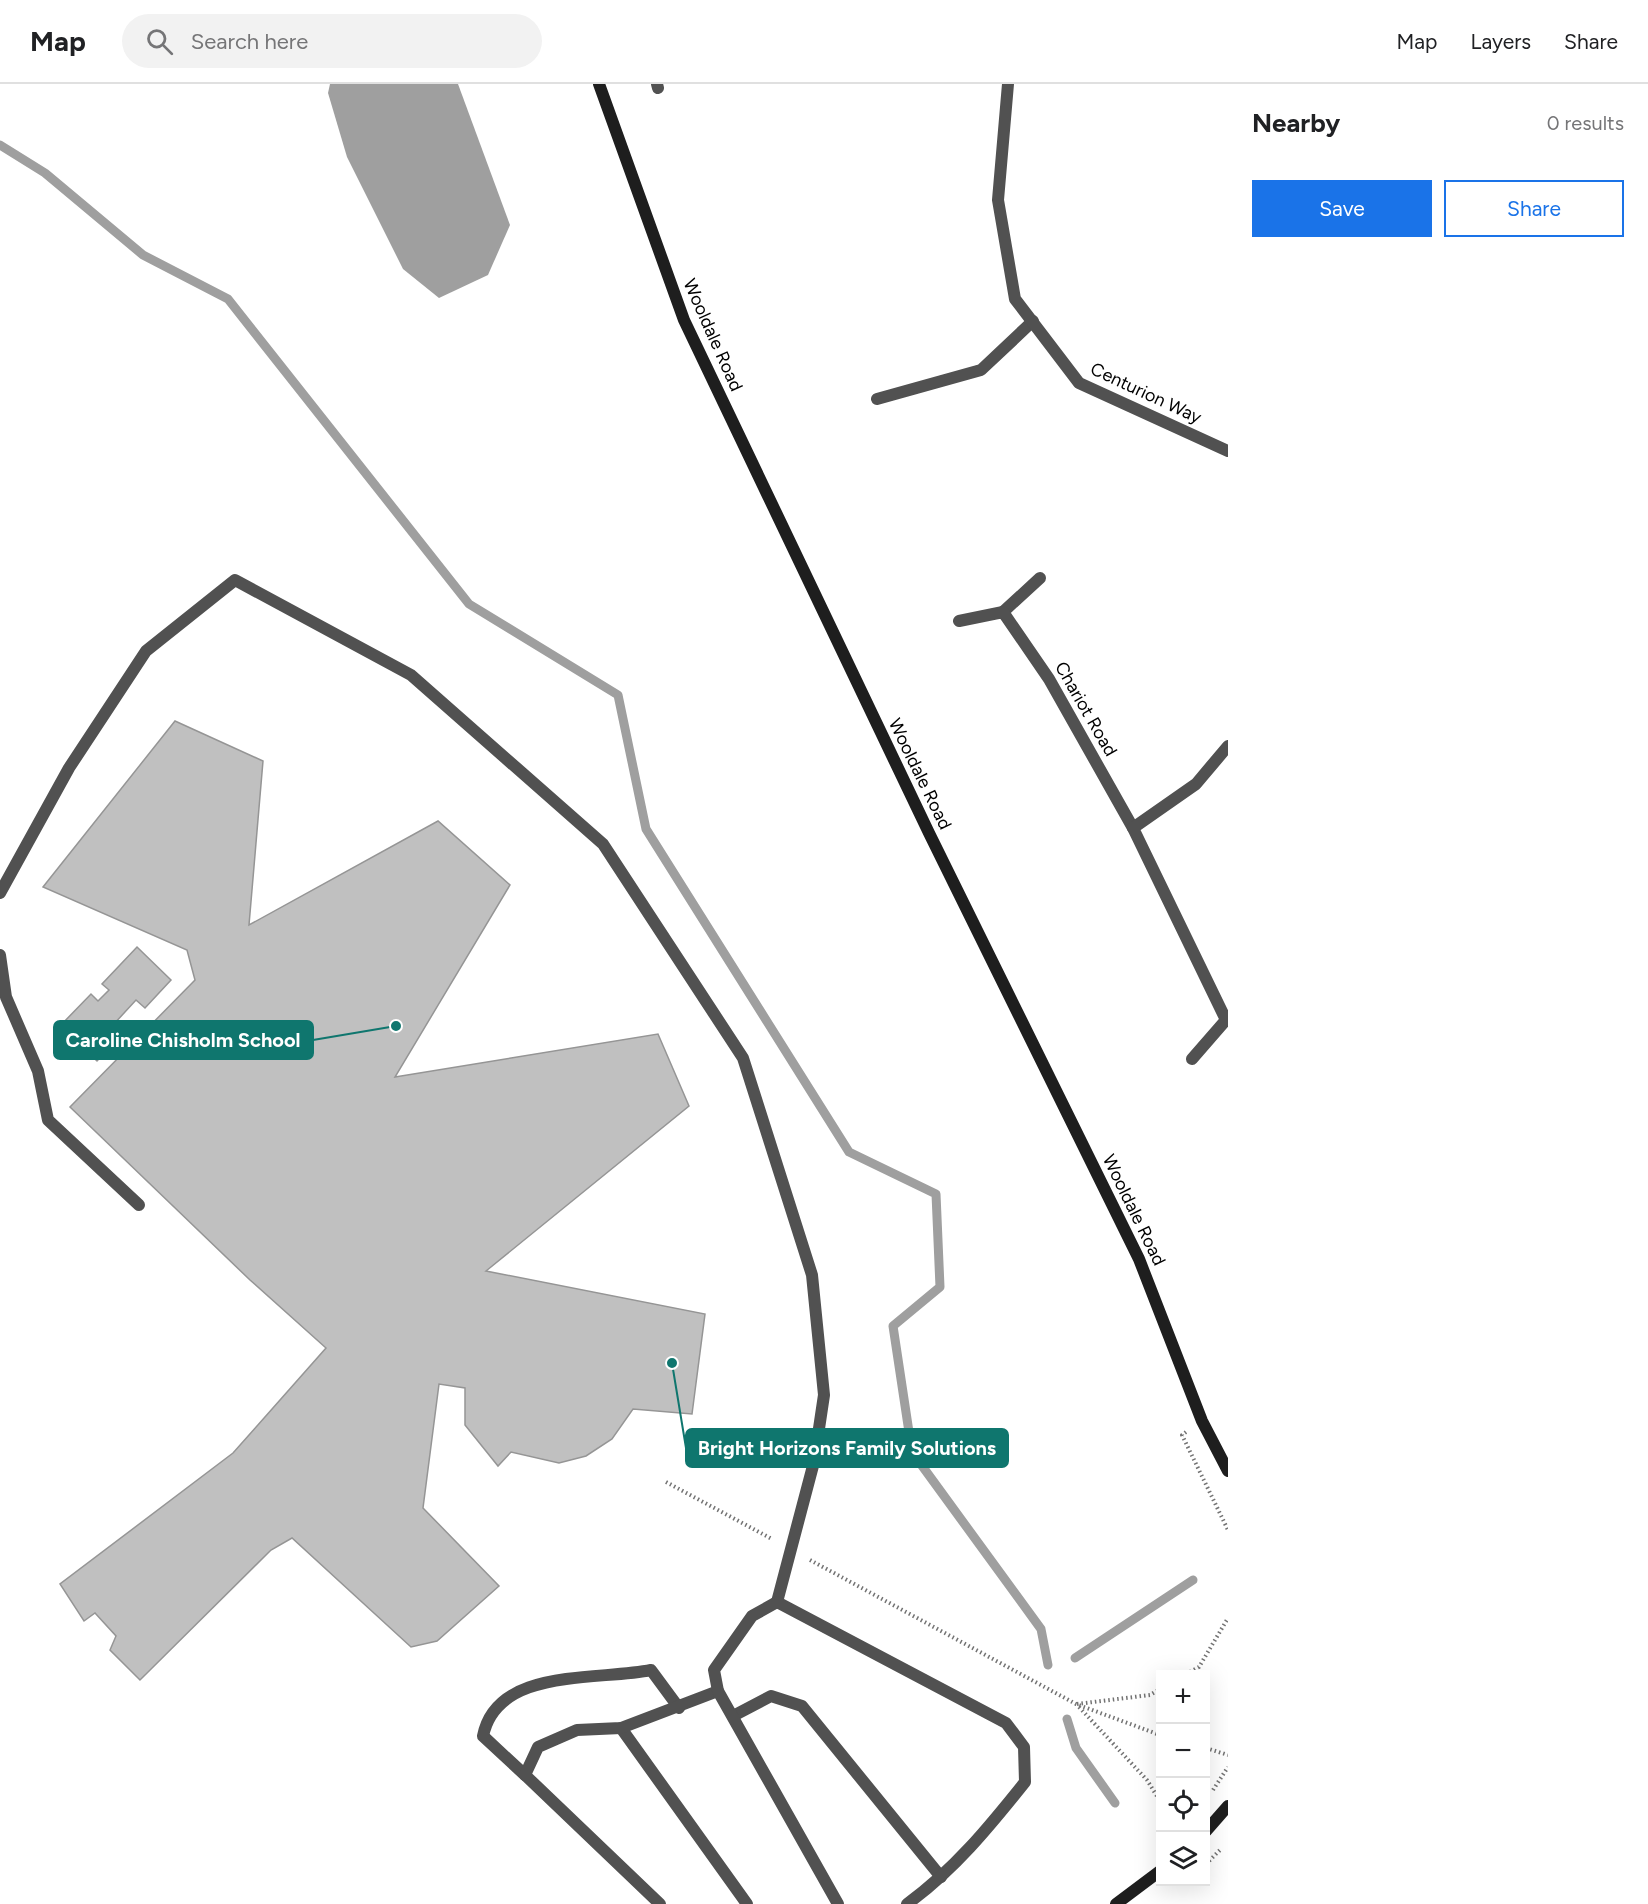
<!DOCTYPE html>
<meta charset="utf-8">
<style>
body{margin:0;font-family:Figtree,sans-serif;background:#f2f2f2;color:#202124}
.controls{position:absolute;right:18px;bottom:18px;display:grid;overflow:hidden;border-radius:0px;box-shadow:0 6px 24px #0002}
.controls button{width:54px;height:54px;display:grid;place-items:center;padding:0;border:0;border-bottom:2px solid #e0e0e0;background:#fff;color:#202124;font:30px sans-serif}
.list{margin:0;padding:0;list-style:none}
h2{display:flex;justify-content:space-between;align-items:center;height:78px;margin:0;padding:0 24px;font-size:26px}
h2 small{font-size:20px;font-weight:400;color:#757577}
.actions{display:flex;gap:12px;padding:18px 24px}
.actions a{flex:1;padding:14px 0;border:2px solid #1a73e8;border-radius:0px;text-align:center;font-size:21px;color:#1a73e8}
.actions .main{background:#1a73e8;color:#fff}
.icon{flex:none;width:33px;height:33px;fill:none;stroke:currentColor;stroke-width:2;stroke-linecap:round;stroke-linejoin:round}
.map{position:relative;flex:none;width:1228px;height:1820px;overflow:hidden}
header{display:flex;align-items:center;gap:36px;box-sizing:border-box;height:84px;padding:0 30px;background:#fff;border-bottom:2px solid #e0e0e0}
header strong{font-size:28px}
nav{display:flex;gap:33px;margin-inline-start:auto;font-size:21px}
.search{width:420px;height:54px;background:#f2f2f2;display:flex;align-items:center;gap:15px;box-sizing:border-box;padding:0 21px;border-radius:33px;color:#757577;font-size:22px}
main{display:flex}
aside{flex:1;background:#fff}
.map>svg:first-child{display:block}
.water{fill:#9f9f9f}
.lines{fill:none;stroke-linecap:round;stroke-linejoin:round}
.stream{stroke:#9f9f9f;stroke-width:9}
.building{fill:#c0c0c0;stroke:#959595;stroke-width:1.5}
.path{stroke:#737373;stroke-width:4;stroke-dasharray:1.5 3;stroke-linecap:butt}
.lane{stroke:#515151;stroke-width:12}
.street{stroke:#515151;stroke-width:12}
.secondary{stroke:#1e1e1e;stroke-width:12}
.labels{text-anchor:middle;dominant-baseline:central;stroke-width:4.5;stroke-linejoin:round;paint-order:stroke}
.street-label{font-size:18px;fill:#000;stroke:#fff}
.leader{fill:none;stroke:#0f766e;stroke-width:2}
.callout-dot{fill:#0f766e;stroke:#fff;stroke-width:2}
.callout{fill:#0f766e;stroke:#0f766e;stroke-width:2}
.callout-label{font-size:20px;text-anchor:middle;font-weight:bold;fill:#fff}
</style>
<header>
<strong>Map</strong>
<div class="search"><svg class="icon" aria-label="search" viewBox="0 0 24 24"><circle cx="10" cy="10" r="6"/><path d="M15 15l6 6"/></svg>Search here</div>
<nav><a>Map</a><a>Layers</a><a>Share</a></nav>
</header>
<main>
<div class="map">
<svg width="1228" height="1820" viewBox="0 0 1228 1820">
<rect width="100%" height="100%" fill="#fff"/>
<polygon class="water" points="330,0 458,0 510,141 488,191 439,214 403,185 347,73 328,9"/>
<g class="lines">
<g class="stream">
<polyline points="0,61 45,89 143,171 228,215 469,520 618,611 646,745 849,1068 936,1110 940,1203 893,1242 912,1368 1041,1545 1048,1581"/>
<polyline points="1075,1574 1193,1496"/>
<polyline points="1067,1635 1076,1664 1115,1719"/>
</g>
</g>
<g class="building">
<polygon points="175,637 263,677 249,841 438,737 510,801 395,993 658,950 689,1022 486,1187 705,1230 692,1330 633,1325 612,1355 586,1372 559,1379 511,1368 498,1382 465,1341 465,1304 439,1300 423,1424 499,1502 437,1557 411,1563 292,1454 271,1466 140,1596 110,1566 116,1552 95,1529 84,1537 60,1500 233,1369 326,1264 250,1196 70,1023 195,896 187,866 43,803"/>
<polygon points="137,863 171,896 145,924 136,916 113,941 123,950 97,977 60,942 91,910 98,917 109,906 102,900"/>
</g>
<g class="lines">
<g class="path">
<polyline points="1186,1348 1182,1351 1228,1446"/>
<polyline points="666,1398 772,1455"/>
<polyline points="810,1476 1076,1620 1160,1651"/>
<polyline points="1186,1590 1199,1583 1228,1534"/>
<polyline points="1077,1620 1150,1611 1160,1605"/>
<polyline points="1079,1623 1147,1696 1160,1717"/>
<polyline points="1206,1664 1228,1671"/>
<polyline points="1213,1706 1228,1683"/>
<polyline points="1206,1780 1221,1765"/>
</g>
<g class="lane">
<polyline points="877,315 981,286 1033,237"/>
<polyline points="0,809 69,684 146,567 235,496 411,591 603,760 743,974 812,1191 824,1311 814,1378 777,1518"/>
<polyline points="0,871 6,913 38,987 48,1036 139,1121"/>
<polyline points="733,1632 771,1612 802,1622 941,1793"/>
<polyline points="621,1644 747,1820"/>
<path d="M 525,1691 L 483,1652 C 497,1583 597,1597 651,1586 L 679,1624"/>
<polyline points="660,1820 525,1691 538,1663 577,1646 621,1644 718,1607"/>
<path d="M 838,1820 L 718,1607 L 714,1586 L 752,1532 L 777,1518 L 1006,1639 L 1024,1663 L 1025,1698 C 989,1743 954,1786 907,1820"/>
</g>
<g class="street">
<polyline points="657,0 658,4"/>
<polyline points="1008,0 998,116 1015,215 1079,299 1228,367"/>
<polyline points="1003,528 1040,494"/>
<polyline points="959,537 1003,528 1049,595 1133,744"/>
<polyline points="1192,975 1226,936 1133,744 1196,700 1228,662"/>
</g>
<g class="secondary">
<polyline points="599,0 684,236 929,749 1139,1175 1202,1337 1228,1387"/>
<polyline points="1206,1747 1228,1722"/>
<polyline points="1116,1820 1160,1787"/>
</g>
</g>
<g class="labels">
<g class="street-label">
<text transform="translate(713 251) rotate(66)">Wooldale Road</text>
<text transform="translate(1146 309) rotate(25)">Centurion Way</text>
<text transform="translate(1086 625) rotate(60)">Chariot Road</text>
<text transform="translate(920 690) rotate(64)">Wooldale Road</text>
<text transform="translate(1134 1126) rotate(64)">Wooldale Road</text>
</g>
</g>
<path class="leader" d="M396 942L313 956M672 1279L686 1364"/>
<g class="callout-dot">
<circle cx="396" cy="942" r="6"/>
<circle cx="672" cy="1279" r="6"/>
</g>
<g class="callout">
<rect x="54" y="937" width="259" height="38" rx="6"/>
<rect x="686" y="1345" width="322" height="38" rx="6"/>
</g>
<g class="callout-label">
<text x="183" y="963">Caroline Chisholm School</text>
<text x="847" y="1371">Bright Horizons Family Solutions</text>
</g>
</svg>
<div class="controls">
<button>+</button>
<button>−</button>
<button><svg class="icon" aria-label="locate" viewBox="0 0 24 24"><circle cx="12" cy="12" r="6"/><path d="M12 2v4M12 18v4M2 12h4M18 12h4"/></svg></button>
<button><svg class="icon" aria-label="layers" viewBox="0 0 24 24"><path d="M12 4l9 5-9 5-9-5zM3 14l9 5 9-5"/></svg></button>
</div>
</div>
<aside>
<h2>Nearby<small>0 results</small></h2>
<ul class="list">
</ul>
<div class="actions"><a class="main">Save</a><a>Share</a></div>
</aside>
</main>
